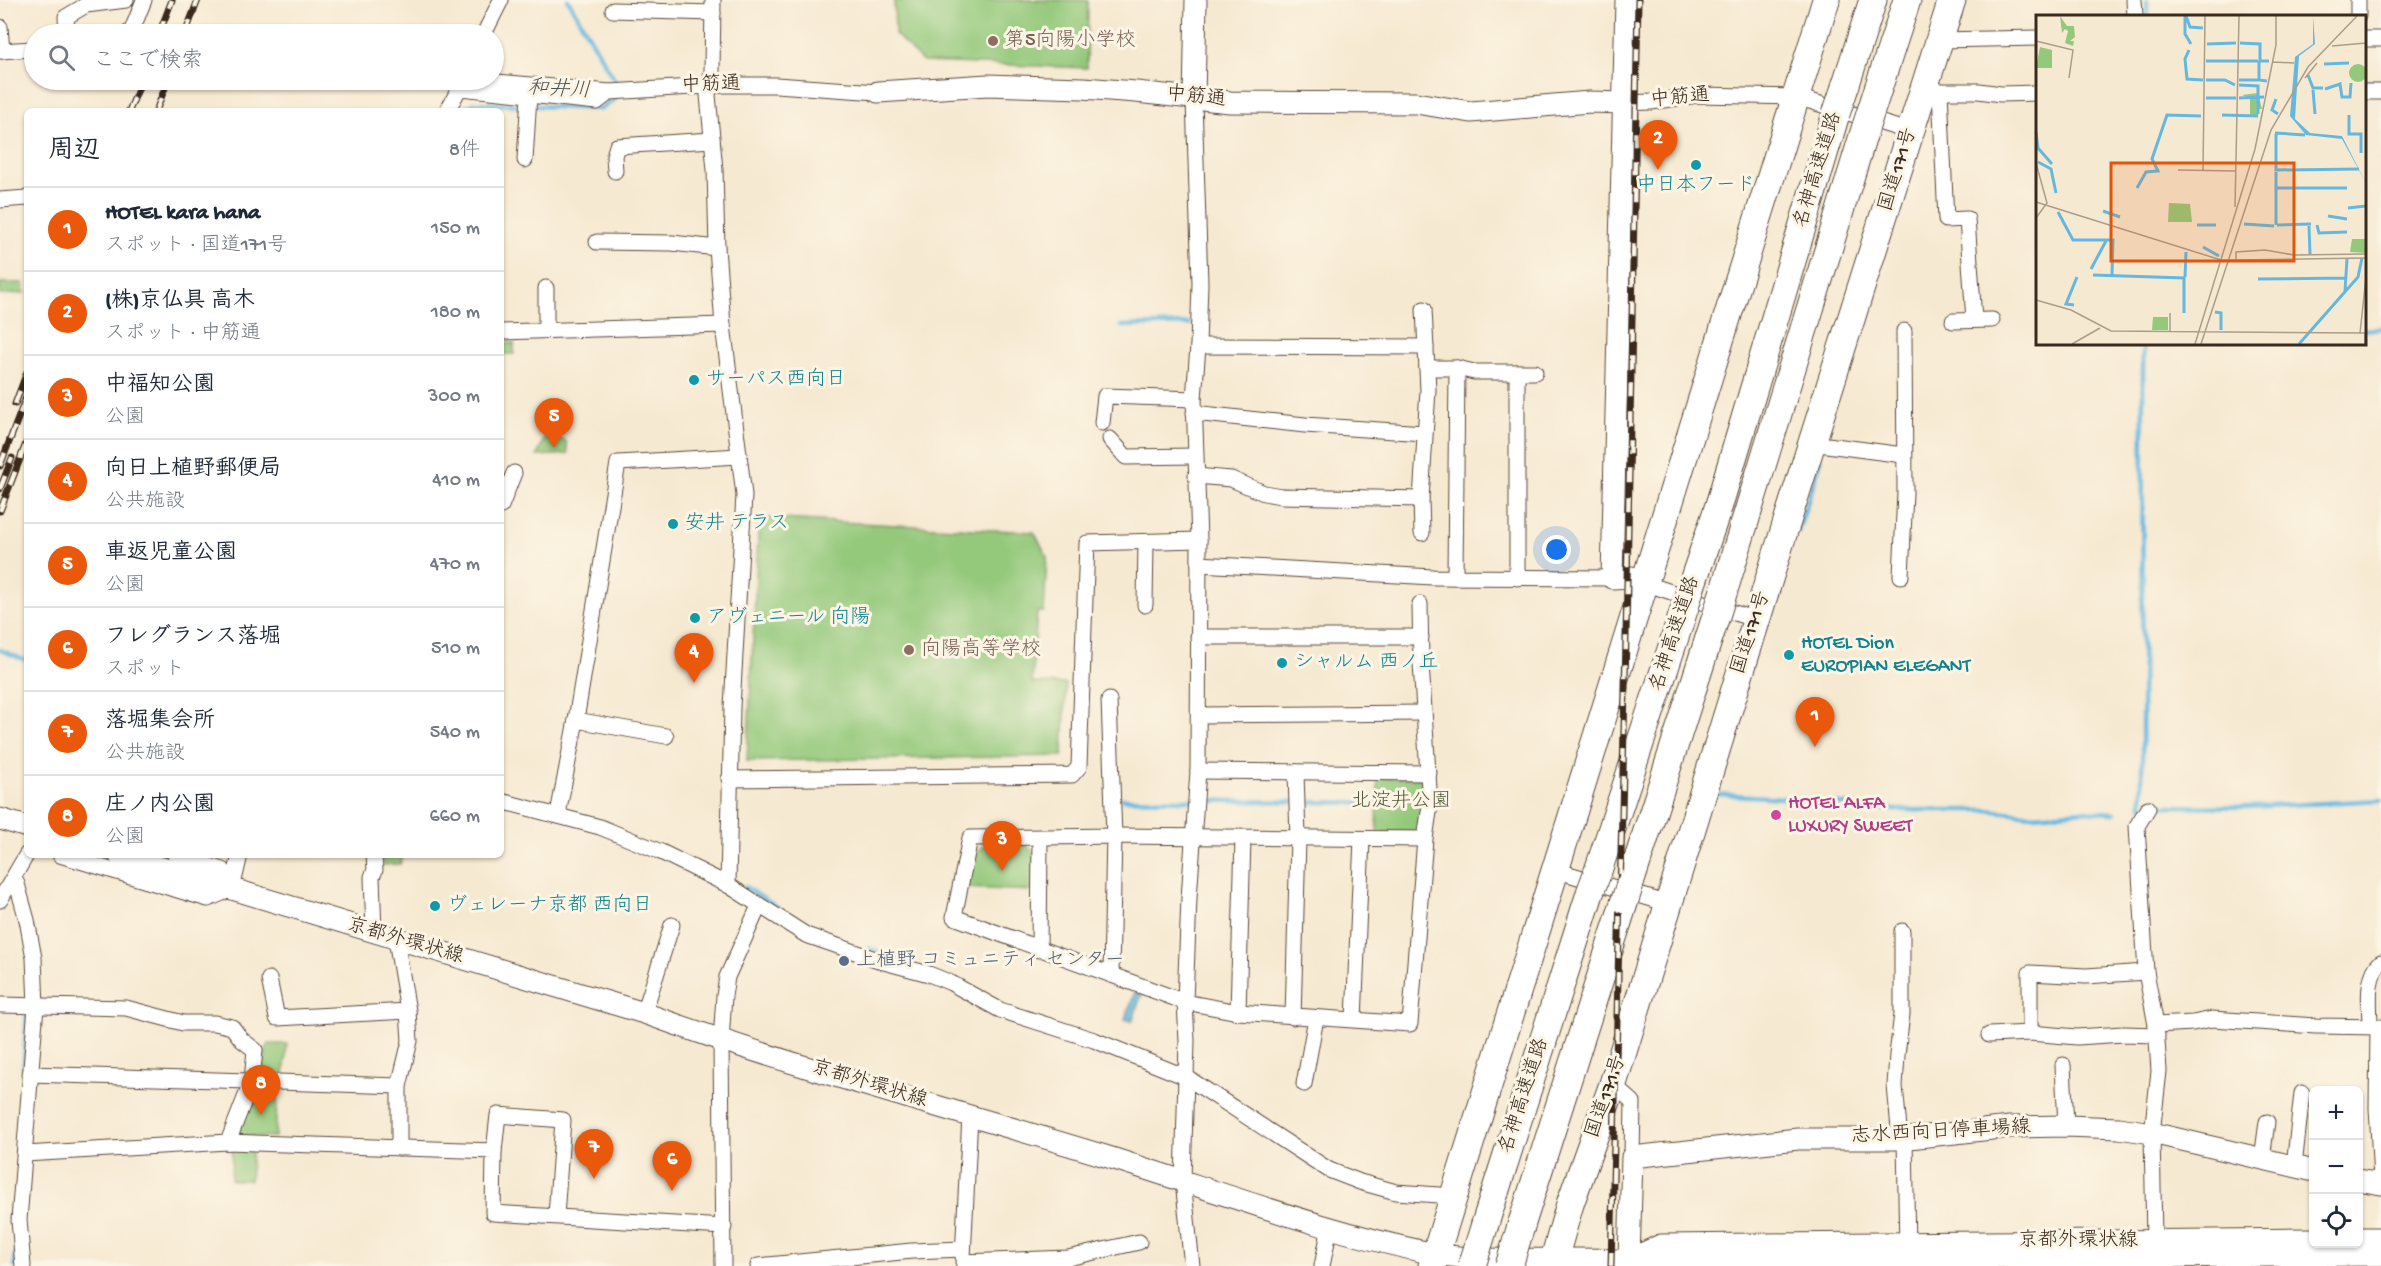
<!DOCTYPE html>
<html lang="ja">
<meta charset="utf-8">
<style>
body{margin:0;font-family:"Gochi Hand","Klee One",sans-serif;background:#f6f6f7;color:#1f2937}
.controls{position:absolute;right:18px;bottom:18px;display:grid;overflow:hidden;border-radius:9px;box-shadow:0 2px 4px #0004}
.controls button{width:54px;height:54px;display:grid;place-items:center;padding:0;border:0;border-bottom:2px solid #e0e1e3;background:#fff;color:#1f2937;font:30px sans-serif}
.you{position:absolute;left:1557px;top:550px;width:21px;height:21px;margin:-15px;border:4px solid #fff;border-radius:50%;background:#1a73e8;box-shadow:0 0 0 9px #1a73e833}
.badge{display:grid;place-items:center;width:39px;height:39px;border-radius:50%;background:#ea580c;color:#fff;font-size:20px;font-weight:700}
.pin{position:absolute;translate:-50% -50px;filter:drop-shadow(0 2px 3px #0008)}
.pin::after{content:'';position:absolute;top:32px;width:21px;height:18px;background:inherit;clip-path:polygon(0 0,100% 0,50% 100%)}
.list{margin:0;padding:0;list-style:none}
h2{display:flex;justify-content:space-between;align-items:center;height:78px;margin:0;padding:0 24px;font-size:26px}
h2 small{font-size:20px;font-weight:400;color:#747a83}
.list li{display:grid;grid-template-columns:39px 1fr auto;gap:18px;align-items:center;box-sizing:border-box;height:84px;padding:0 24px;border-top:2px solid #e0e1e3}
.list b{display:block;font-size:22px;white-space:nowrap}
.list p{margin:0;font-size:20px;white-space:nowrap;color:#747a83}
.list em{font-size:20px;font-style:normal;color:#747a83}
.icon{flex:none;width:33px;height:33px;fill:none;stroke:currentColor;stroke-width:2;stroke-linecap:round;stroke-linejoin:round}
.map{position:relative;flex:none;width:2381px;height:1266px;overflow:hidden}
.search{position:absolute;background:#fff;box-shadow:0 2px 4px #0004;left:24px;top:24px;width:480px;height:66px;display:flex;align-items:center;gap:15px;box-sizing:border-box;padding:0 21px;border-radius:33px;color:#747a83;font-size:22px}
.panel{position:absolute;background:#fff;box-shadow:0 2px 4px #0004;left:24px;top:108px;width:480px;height:750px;border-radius:9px}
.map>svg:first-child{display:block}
.green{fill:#94c97b;stroke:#687a4c;stroke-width:1.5}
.water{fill:#64b8e0;stroke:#50717f;stroke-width:1.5}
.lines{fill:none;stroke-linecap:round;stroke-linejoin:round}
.stream{stroke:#64b8e0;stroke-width:4.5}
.street-casing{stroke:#574739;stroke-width:17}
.secondary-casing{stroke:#574739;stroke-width:23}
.highway-casing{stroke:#574739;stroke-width:29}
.street{stroke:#fff;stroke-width:15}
.secondary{stroke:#fff;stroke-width:21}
.highway{stroke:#fff;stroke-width:27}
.rail-casing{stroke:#3b2a1e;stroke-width:7}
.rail{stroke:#fcf5e5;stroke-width:4.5;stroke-dasharray:14;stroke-linecap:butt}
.highway-bridge-casing{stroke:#574739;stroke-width:29;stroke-linecap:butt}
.highway-bridge{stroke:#fff;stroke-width:27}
.education-dot{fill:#8d6e63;stroke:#fcf5e5;stroke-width:2}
.culture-dot{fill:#0f9aa8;stroke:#fcf5e5;stroke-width:2}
.hotel-dot{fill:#d1479c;stroke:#fcf5e5;stroke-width:2}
.service-dot{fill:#5c6f8a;stroke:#fcf5e5;stroke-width:2}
.labels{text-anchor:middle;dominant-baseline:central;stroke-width:6;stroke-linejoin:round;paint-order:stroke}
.education-label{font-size:20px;fill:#785e54;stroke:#fcf5e5;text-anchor:start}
.street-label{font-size:20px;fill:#3b2a1e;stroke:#fcf5e5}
.culture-label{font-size:20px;fill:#0d838f;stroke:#fcf5e5;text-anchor:start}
.park-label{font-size:20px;fill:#565a3a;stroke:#fcf5e5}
.hotel-label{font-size:20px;fill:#b23c85;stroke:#fcf5e5;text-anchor:start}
.service-label{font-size:20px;fill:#4e5e75;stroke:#fcf5e5;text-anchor:start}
.water-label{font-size:21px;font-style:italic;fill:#475558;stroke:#fcf5e5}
.inset-river{fill:none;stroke:#64b8e0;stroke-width:3}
.inset-road{fill:none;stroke:#ab9d89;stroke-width:1.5}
.view{fill:#df570d;fill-opacity:0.15;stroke:#df570d;stroke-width:3}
.inset-edge{fill:none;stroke:#3b2a1e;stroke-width:3}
</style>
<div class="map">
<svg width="2381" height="1266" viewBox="0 0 2381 1266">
<rect width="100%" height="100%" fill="#fcf5e5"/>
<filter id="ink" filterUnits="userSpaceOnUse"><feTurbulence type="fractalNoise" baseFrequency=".0167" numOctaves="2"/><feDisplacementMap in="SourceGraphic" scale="12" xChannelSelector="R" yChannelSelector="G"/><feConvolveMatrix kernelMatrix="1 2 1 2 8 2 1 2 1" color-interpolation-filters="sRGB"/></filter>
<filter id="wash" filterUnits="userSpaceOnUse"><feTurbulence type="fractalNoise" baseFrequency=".008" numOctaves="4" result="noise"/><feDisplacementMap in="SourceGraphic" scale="24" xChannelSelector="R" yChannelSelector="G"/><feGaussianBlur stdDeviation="1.35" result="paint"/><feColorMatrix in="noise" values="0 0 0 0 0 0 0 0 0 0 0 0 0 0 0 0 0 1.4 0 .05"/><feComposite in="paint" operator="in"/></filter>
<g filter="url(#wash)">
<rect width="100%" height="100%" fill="#f6e9d1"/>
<g class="green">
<polygon points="894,0 1088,0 1087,68 923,62 895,34"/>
<polygon points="0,283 23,283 24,293 0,295"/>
<rect x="501" y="343" width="13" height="11"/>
<polygon points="546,435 566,441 568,454 537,456"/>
<polygon points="759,518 1034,532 1047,556 1044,612 1037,612 1032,683 1066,684 1063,756 747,761"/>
<polygon points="1378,778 1425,778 1424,826 1416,832 1377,832"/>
<polygon points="1026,845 1034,853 1034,891 966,888 973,854 985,846"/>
<polygon points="382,855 403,855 400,864 384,865"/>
<polygon points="268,1044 287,1044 284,1076 260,1074"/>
<polygon points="260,1087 278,1087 275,1137 236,1136 253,1094"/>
<polygon points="232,1148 252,1148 250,1180 231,1180"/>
</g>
<polygon class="water" points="1135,992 1142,994 1132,1021 1125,1019"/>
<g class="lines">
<g class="stream">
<polyline points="2147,0 2147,16"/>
<polyline points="2364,82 2381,82"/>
<polyline points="460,111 475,103 601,109 615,99 618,86 568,0"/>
<polyline points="1122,326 1189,324"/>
<polyline points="2364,330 2381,328"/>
<polyline points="1798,531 1821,460"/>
<polyline points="0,650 27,661"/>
<polyline points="1715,791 1714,794 1784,798 1896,810 1987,810 2032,815 2083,811 2115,813"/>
<polyline points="1123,799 1374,803"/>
<polyline points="2142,806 2143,344"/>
<polyline points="2163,806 2249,807 2381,800"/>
<polyline points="745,887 778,908"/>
<polyline points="798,922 837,938"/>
<polyline points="868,948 891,956"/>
<polyline points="23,1075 27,1009"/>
<polyline points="13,1224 13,1206"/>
<polyline points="15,1254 15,1266"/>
</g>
</g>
</g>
<g filter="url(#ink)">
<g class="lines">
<g class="street-casing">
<g id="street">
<polyline points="713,0 712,72 708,95 715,170 717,248 723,325 744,495 732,707 728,885"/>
<polyline points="2134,0 2135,16"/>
<polyline points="613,10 713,13"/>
<polyline points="2358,16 2358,0"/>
<polyline points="0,27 2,51"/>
<polyline points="67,34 66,17 86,5 126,0"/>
<polyline points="127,34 132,30 144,0"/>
<polyline points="484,34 501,0"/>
<polyline points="2364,39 2381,39"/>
<polyline points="1939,40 2038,38"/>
<polyline points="0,51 34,49"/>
<polyline points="475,80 610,92 725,85 776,85 878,92"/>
<polyline points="460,88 597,102 610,92"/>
<polyline points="1930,88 1940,91 1979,91 2001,94 2038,93"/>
<polyline points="1940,91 1946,220 1967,219 1974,320"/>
<polyline points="2364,92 2381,92"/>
<polyline points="1624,103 1651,102 1697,95 1797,97 1911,132"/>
<polyline points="447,111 464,80"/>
<polyline points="525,160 529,96"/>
<polyline points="615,171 614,156 617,146 712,140"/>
<polyline points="0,200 27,198"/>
<polyline points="597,242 672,243 717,248"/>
<polyline points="546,288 546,330"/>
<polyline points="1953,321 1992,320"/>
<polyline points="501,332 723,325"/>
<polyline points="1198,346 1426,347"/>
<polyline points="1427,368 1457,368 1455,577"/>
<polyline points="1457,368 1474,372 1535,372"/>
<polyline points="1194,413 1305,425 1424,433"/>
<polyline points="1102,423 1105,396 1194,399"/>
<polyline points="1110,439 1126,457 1195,456"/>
<polyline points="1812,443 1903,455"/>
<polyline points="1196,476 1231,479 1264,493 1281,496 1421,499"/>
<polyline points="501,506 514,473"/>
<polyline points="1422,533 1421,499 1428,390 1424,309"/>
<polyline points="1199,564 1433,577 1612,578"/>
<polyline points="1901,576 1905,493 1904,331"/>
<polyline points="1517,578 1517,372"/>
<polyline points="1646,581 1653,586 1756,620"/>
<polyline points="1420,604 1421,663 1430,805 1425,839 1410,1024 1238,1012 1185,1002 954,917 970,838 1114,836 1425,839"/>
<polyline points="1145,605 1146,542"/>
<polyline points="1198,637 1421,637"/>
<polyline points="1109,700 1114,836 1111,975"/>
<polyline points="1199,715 1424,713"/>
<polyline points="576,720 666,736"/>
<polyline points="1198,771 1429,773"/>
<polyline points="729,779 1072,775 1079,767 1087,543 1199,540"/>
<polyline points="501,801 600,827 661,852 728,885 806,935 884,962 929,974 951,983 1000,1010 1094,1040 1186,1077 1329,1170 1360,1182 1396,1192 1453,1196"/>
<polyline points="2148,808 2137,826 2146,972 2156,1025 2159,1071 2152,1133 2154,1240 2152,1250"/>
<polyline points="558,814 576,720 618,463 739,456"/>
<polyline points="60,855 208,899 232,889"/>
<polyline points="175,855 223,870 232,889"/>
<polyline points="1555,870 1669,904"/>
<polyline points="13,878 17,884 27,920 34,958 36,1006 19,1220 23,1266"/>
<polyline points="232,889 240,855"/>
<polyline points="0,900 27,854"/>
<polyline points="374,932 372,877 375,870 374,855"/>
<polyline points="396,939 408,1011 410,1041 399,1086 399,1148"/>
<polyline points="1039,950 1040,838"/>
<polyline points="2146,972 2086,976 2030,973 2030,1033 2077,1037 2123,1034 2157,1035"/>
<polyline points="269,979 277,1018 408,1011"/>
<polyline points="0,1005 126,1008 183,1023 215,1023 232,1027 242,1040 255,1050 252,1080 228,1142"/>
<polyline points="1238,1012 1243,839"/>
<polyline points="644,1013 672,925"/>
<polyline points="1293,1017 1298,839 1296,772"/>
<polyline points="1354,1019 1362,839"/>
<polyline points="2156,1025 2193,1023 2212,1019 2316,1026 2381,1027"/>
<path d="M 2370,1026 C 2370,1006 2365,976 2381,962"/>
<polyline points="2378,1027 2377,1108 2381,1179"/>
<polyline points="1989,1035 2030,1033"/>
<polyline points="2063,1065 2066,1126"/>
<polyline points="30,1074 399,1086"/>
<polyline points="1304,1084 1316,1018"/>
<polyline points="1613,1084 1633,1102 1632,1157"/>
<polyline points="1905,1138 1907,1250"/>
<polyline points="1900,1139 1895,1086 1897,1055 1902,1014 1902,931"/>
<polyline points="494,1151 498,1115 563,1120 556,1216"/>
<polyline points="25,1154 228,1142 494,1151 493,1213 724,1227"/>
<polyline points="2262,1159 2267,1122"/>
<polyline points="2294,1167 2302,1093"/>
<polyline points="963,1257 970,1115"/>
<polyline points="963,1262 1068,1258 1139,1242"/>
<polyline points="723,1266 721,1041 724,996 727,977 759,906"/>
<polyline points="758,1266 912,1251 963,1249"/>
<polyline points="1192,1266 1183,1181 1187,1041 1185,1002 1189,898 1198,771 1199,540 1194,399 1198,346 1200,283 1194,100"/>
<polyline points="1322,1266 1330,1227"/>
</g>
</g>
<g class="secondary-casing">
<g id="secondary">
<polyline points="1626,0 1612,578 1632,577 1646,581"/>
<polyline points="878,92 988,85 1083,88 1136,92 1230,102 1416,103 1471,112 1590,102 1624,103"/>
<polyline points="1194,100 1196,0"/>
<polyline points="0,819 27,827"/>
<path d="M 119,855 L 644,1013 C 795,1068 951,1109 1105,1156 C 1212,1189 1325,1232 1435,1254 C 1509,1266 1587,1252 1662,1265 L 1907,1259 L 2381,1255"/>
<polyline points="2358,1180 2381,1184"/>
<polyline points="2358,1238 2381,1238"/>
<polyline points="1629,1260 1632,1157 1798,1139 1900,1139 2010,1127 2066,1126 2119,1128 2152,1133 2314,1171"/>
<polyline points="1629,1260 1661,1245 2314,1239"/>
</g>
</g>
<g class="highway-casing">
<g id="highway">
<polyline points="1879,86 1907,0"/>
<polyline points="1845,87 1873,0"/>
<polyline points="1690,590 1719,505 1836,114"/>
<polyline points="1721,600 1866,126"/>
<polyline points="1597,874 1685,607"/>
<polyline points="1630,884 1716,616"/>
<polyline points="1485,1224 1591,890"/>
<polyline points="1521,1226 1625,900"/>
<polyline points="1432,1266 1826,0"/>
<polyline points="1552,1266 1570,1204 1613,1084 1779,547 1952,0"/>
</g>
</g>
<use href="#street" class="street"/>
<use href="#secondary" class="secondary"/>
<use href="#highway" class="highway"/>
<g class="rail-casing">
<g id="rail">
<polyline points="159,34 172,0"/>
<polyline points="185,34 198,0"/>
<polyline points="129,111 142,80"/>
<polyline points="156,111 168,80"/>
<polyline points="15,404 27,372"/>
<polyline points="0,466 27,395"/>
<polyline points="0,489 12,458"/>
<polyline points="0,511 27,441"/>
<polyline points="1611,1266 1625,689 1638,0"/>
</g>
</g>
<use href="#rail" class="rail"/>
<g class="highway-bridge-casing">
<g id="highway-bridge">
<polyline points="1836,114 1845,87"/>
<polyline points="1866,126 1879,86"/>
<polyline points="1685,607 1690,590"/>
<polyline points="1716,616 1721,600"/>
<polyline points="1591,890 1597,874"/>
<polyline points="1625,900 1630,884"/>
<polyline points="1472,1266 1485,1224"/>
<polyline points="1509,1266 1521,1226"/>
</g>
</g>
<use href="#highway-bridge" class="highway-bridge"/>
</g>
</g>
<g class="education-dot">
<circle cx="993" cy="41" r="6"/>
<circle cx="909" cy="650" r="6"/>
</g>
<g class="culture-dot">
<circle cx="1696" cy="165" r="6"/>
<circle cx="694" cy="380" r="6"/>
<circle cx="673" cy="524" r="6"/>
<circle cx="695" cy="618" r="6"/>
<circle cx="1789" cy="655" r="6"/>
<circle cx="1282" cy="663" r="6"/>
<circle cx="435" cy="906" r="6"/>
</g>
<circle class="hotel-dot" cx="1776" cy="815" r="6"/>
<circle class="service-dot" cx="844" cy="961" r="6"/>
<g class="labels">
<g class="education-label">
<text x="1005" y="41">第5向陽小学校</text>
<text x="921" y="650">向陽高等学校</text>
</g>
<g class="street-label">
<text transform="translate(711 86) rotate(-2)">中筋通</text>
<text transform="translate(1196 98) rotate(6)">中筋通</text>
<text transform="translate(1680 99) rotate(-5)">中筋通</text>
<text transform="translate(1819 170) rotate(-73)">名神高速道路</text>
<text transform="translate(1899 170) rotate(-73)">国道171号</text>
<text transform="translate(1752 633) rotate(-72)">国道171号</text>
<text transform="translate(1676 634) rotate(-72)">名神高速道路</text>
<text transform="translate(405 942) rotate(16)">京都外環状線</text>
<text transform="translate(869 1085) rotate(17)">京都外環状線</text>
<text transform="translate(1525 1096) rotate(-72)">名神高速道路</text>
<text transform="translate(1607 1097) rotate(-71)">国道171号</text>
<text transform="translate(1941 1133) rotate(-3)">志水西向日停車場線</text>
<text x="2078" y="1241">京都外環状線</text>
</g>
<g class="culture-label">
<text x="1696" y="186" text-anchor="middle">中日本フード</text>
<text x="706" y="380">サーパス西向日</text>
<text x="685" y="524">安井 テラス</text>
<text x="707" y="618">アヴェニール 向陽</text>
<text x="1801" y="644">HOTEL Dion<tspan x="1801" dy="23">EUROPIAN ELEGANT</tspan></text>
<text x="1294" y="663">シャルム 西ノ丘</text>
<text x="447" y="906">ヴェレーナ京都 西向日</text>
</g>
<g class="park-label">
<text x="1401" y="802">北淀井公園</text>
</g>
<g class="hotel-label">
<text x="1788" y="804">HOTEL ALFA<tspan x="1788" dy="23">LUXURY SWEET</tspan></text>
</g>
<g class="service-label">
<text x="856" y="961">上植野 コミュニティ センター</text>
</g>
<g class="water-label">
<text transform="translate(559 91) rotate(3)">和井川</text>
</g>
</g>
<g transform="translate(2036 15)">
<rect width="330" height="330" fill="#f6e9d1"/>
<path d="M 24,1 L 31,11 L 38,11 L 39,22 L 34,26 L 38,26 L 37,31 L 29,28 L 32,16 L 29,14 L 26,18 ZM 4,32 L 16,35 L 16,53 L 0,53 ZM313 58a9 9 0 1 1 18 0a9 9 0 1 1-18 0ZM 222,78 L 226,94 L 222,94 L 222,100 L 214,100 L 214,83 L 206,80 ZM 133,188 L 154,189 L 156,207 L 132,207 ZM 316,224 L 330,224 L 330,238 L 314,237 ZM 117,302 L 132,302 L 132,315 L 116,315 Z" fill="#94c97b"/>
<path d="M 277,1 L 279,29 L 263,41 L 259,104 L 274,118 L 306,121 L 330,168 L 306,124 L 270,120 L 254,101 L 259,42 L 277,29 Z" fill="#64b8e0"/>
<path class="inset-river" d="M 149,1 L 149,19 L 155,29M 150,1 L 154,12 L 167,13M 204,28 L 224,29 L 224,46 L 233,46M 171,29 L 200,28M 153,35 L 149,44 L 151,64 L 167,65M 170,46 L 222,46M 223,46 L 223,65 L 231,66M 288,49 L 313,48M 272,60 L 277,73 L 287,73M 170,65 L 189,65 L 199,70M 203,65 L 222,65M 203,70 L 222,71 L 222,99M 289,74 L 304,69 L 306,82 L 314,82 L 315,68M 277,75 L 279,99M 170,83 L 200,83M 203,83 L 228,82M 240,84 L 236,95 L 242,99M 186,100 L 222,101M 313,100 L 313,119 L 325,119 L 325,138M 0,117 L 2,133 L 16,149M 239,118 L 269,120M 240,119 L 240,155 L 323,154M 2,147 L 15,154 L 20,178M 101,173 L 110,157 L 122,156 L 116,144 L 131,100 L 165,101M 241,173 L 311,173M 312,193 L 330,191M 67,196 L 84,202M 22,197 L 37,225 L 77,225 L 76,260M 292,201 L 311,204M 208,209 L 238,211M 161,210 L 180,210M 240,210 L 240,157M 241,210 L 275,209M 281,210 L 283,218 L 311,217M 273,211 L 274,239M 167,232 L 183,241M 55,254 L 70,226M 57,260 L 148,263 L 148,298M 149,262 L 150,237M 222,264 L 310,263M 309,276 L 311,244M 38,290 L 30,289 L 41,262M 179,297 L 185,298 L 185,315M 263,329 L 322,262 L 326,243"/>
<path class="inset-road" d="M 0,26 L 37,35 L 33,63M 296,31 L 330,28M 237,47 L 258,48M 269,63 L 281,48M 0,148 L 11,188 L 0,203M 142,155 L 200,156M 167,156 L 169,1M 0,187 L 185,245 L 200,245 L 200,237 L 229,235 L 258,240 L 330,239M 199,192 L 203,1M 200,245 L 330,243M 0,285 L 35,295 L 75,316 L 329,318 L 329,329M 134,317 L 134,298M 324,318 L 330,262M 36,329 L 64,313M 159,329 L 219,134 L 240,30 L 240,1M 165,329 L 235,115 L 272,52 L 321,1"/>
<path class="view" d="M 75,148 L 258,148 L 258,246 L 75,246 Z"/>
<rect width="330" height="330" class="inset-edge"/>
</g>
</svg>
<div class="controls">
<button>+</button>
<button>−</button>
<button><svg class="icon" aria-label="locate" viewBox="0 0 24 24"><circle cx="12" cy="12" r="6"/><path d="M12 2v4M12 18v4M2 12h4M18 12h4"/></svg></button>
</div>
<div class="you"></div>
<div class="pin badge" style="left:1815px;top:747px">1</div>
<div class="pin badge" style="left:1658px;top:170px">2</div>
<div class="pin badge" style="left:1002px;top:871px">3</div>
<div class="pin badge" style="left:694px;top:683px">4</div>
<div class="pin badge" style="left:554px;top:448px">5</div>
<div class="pin badge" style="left:672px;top:1191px">6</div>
<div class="pin badge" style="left:594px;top:1179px">7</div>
<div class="pin badge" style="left:261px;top:1115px">8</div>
<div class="search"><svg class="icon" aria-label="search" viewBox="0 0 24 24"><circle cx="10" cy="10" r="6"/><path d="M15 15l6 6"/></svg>ここで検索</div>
<section class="panel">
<h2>周辺<small>8件</small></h2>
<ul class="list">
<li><span class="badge">1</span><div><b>HOTEL kara hana</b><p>スポット · 国道171号</p></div><em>150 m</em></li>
<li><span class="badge">2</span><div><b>(株)京仏具 高木</b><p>スポット · 中筋通</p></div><em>180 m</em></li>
<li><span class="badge">3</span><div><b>中福知公園</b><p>公園</p></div><em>300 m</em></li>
<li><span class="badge">4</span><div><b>向日上植野郵便局</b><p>公共施設</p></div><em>410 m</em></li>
<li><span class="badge">5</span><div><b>車返児童公園</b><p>公園</p></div><em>470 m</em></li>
<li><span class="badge">6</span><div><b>フレグランス落堀</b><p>スポット</p></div><em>510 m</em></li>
<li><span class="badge">7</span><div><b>落堀集会所</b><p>公共施設</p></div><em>540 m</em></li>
<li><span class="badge">8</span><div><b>庄ノ内公園</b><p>公園</p></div><em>660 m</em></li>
</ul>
</section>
</div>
